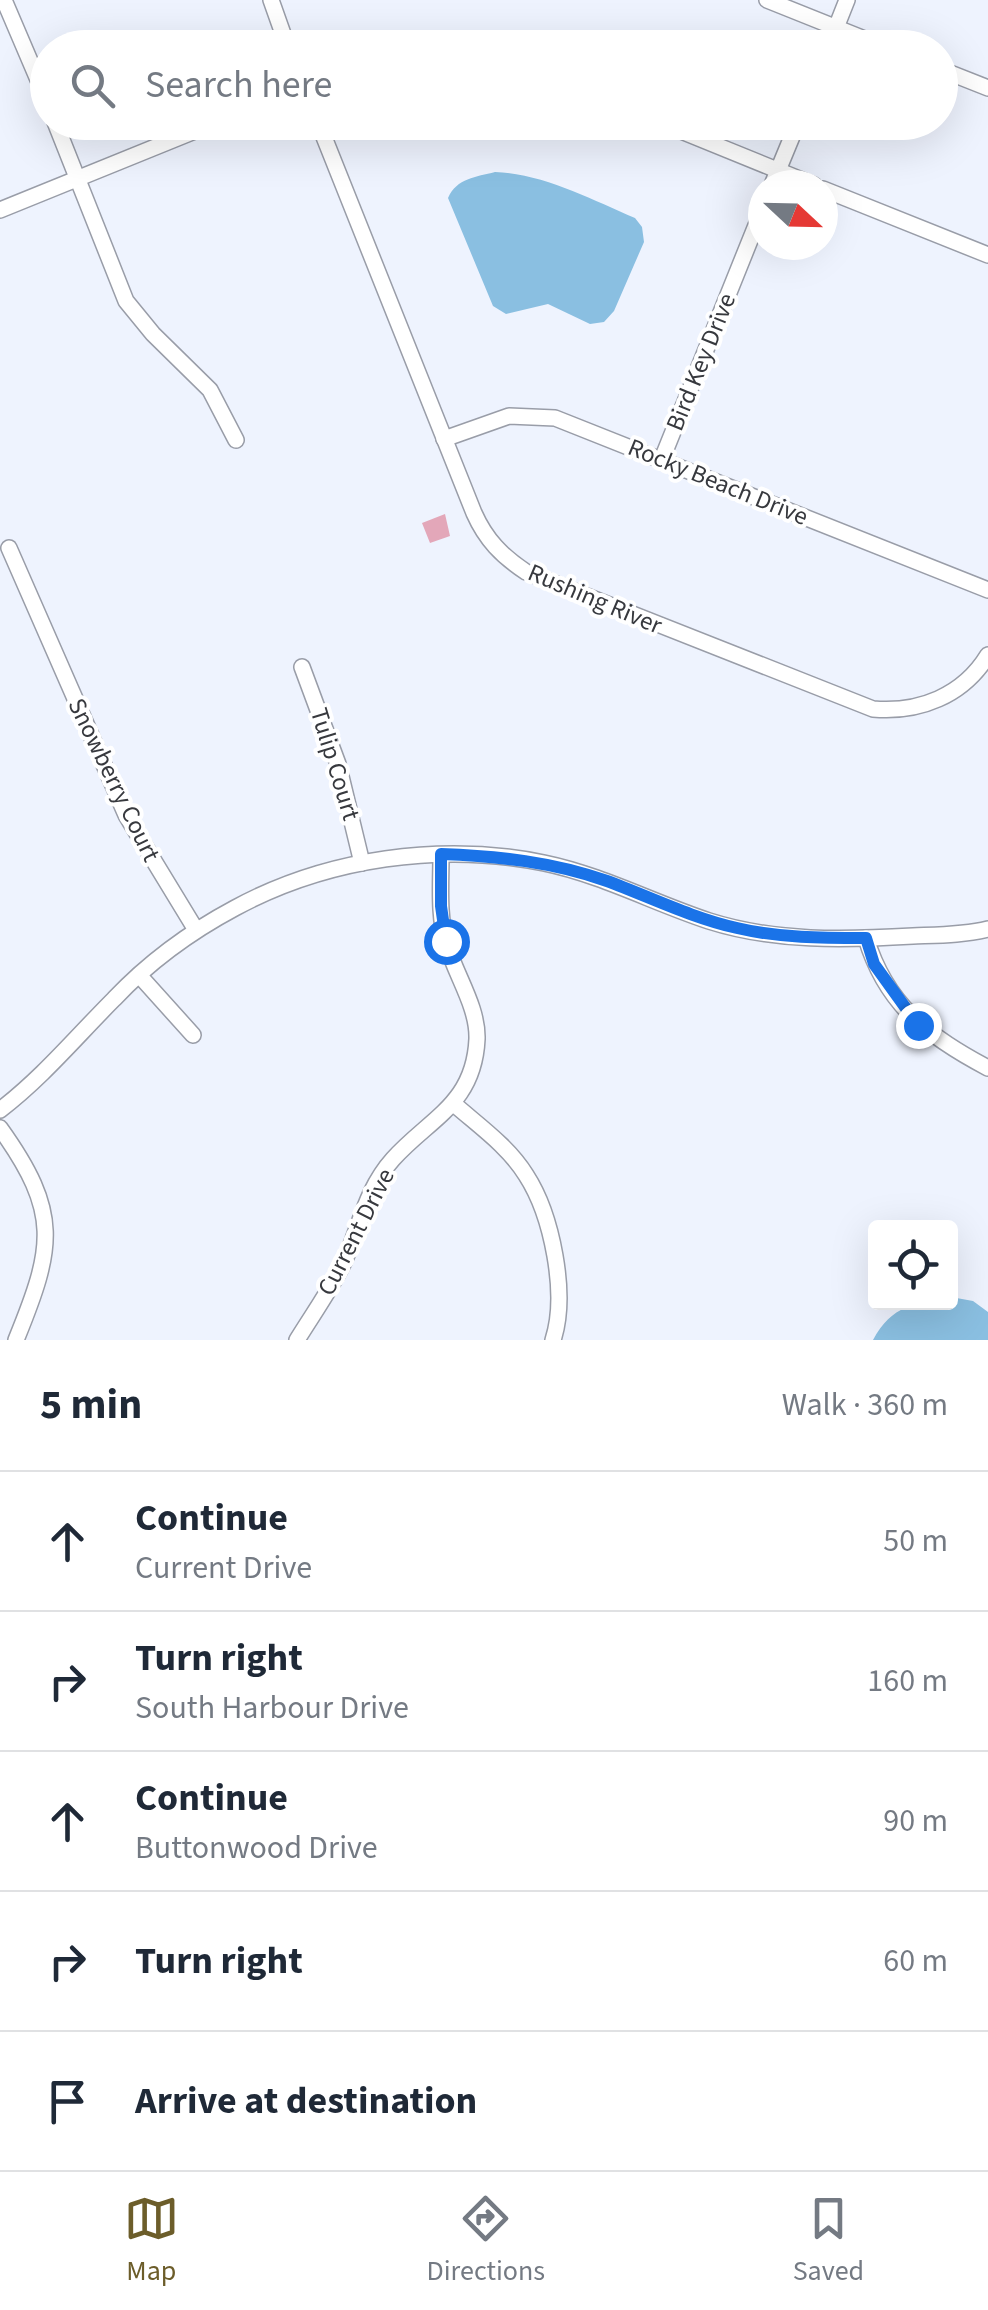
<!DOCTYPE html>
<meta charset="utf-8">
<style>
body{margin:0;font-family:"Source Sans 3",sans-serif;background:#f6f6f7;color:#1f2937}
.controls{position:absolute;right:30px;bottom:30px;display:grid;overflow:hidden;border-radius:10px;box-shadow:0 10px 40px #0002}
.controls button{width:90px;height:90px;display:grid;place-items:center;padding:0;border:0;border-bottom:2px solid #e0e1e3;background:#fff;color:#1f2937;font:50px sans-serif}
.compass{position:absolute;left:748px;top:170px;width:90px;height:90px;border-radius:50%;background:#fff;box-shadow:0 10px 40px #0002;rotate:112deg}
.stop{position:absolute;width:30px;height:30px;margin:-22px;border:8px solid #1a73e8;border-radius:50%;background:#fff}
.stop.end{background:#1a73e8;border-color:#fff;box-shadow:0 2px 10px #0008}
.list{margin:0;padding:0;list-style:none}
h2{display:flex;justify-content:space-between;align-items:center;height:130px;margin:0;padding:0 40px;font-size:42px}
h2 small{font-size:32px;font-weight:400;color:#747a83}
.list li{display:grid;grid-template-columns:65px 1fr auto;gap:30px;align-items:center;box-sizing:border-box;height:140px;padding:0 40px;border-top:2px solid #e0e1e3}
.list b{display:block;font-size:38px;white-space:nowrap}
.list p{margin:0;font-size:32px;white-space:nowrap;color:#747a83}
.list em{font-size:32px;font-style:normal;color:#747a83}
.icon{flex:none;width:55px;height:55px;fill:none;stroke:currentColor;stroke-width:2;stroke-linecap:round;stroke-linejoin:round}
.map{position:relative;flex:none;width:988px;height:1340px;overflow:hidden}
.search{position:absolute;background:#fff;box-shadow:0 10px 40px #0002;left:30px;right:30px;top:30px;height:110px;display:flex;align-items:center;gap:25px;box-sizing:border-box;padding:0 35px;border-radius:55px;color:#747a83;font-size:38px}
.sheet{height:830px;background:#fff}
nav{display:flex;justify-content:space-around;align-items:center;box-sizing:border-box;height:140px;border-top:2px solid #e0e1e3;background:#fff;font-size:28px;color:#747a83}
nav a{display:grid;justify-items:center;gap:5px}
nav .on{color:#6c5d2a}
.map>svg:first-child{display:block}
.water{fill:#8abfe1}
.building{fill:#e3a7b9}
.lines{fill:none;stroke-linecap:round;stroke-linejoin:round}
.minor-casing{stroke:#999da8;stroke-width:18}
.minor{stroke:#fff;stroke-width:15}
.route{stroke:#1a73e8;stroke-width:12}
.labels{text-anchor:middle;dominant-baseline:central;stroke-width:8;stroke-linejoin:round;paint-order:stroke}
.street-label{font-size:25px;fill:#37393e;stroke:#fff}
</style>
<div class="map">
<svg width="988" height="1340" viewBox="0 0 988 1340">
<rect width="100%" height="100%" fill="#eef3fe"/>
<g class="water">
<path d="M 495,172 C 544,174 590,199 635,218 L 642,227 L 644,242 L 614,311 L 604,322 L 590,324 L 548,304 L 506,314 L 493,306 L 448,198 C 457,178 476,177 495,172 Z"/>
<path d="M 951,1297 L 973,1301 L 988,1312 L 988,1340 L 873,1340 C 892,1305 915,1302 950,1302 Z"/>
</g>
<polygon class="building" points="445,514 450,536 430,543 422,523"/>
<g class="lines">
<g class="minor-casing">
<g id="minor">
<polyline points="4,0 48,103"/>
<polyline points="271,0 288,48"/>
<polyline points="767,0 887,48"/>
<polyline points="406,48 435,43 470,48"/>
<polyline points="828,48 847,0"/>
<polyline points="940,69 988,88"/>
<polyline points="55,122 126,301 153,334 210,390 236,440"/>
<path d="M 318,122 L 474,513 C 486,540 502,556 526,572 L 873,709 C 919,713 963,696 988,655"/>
<polyline points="659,122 814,185"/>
<polyline points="772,185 798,122"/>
<polyline points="823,189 988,255"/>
<polyline points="0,210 217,122"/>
<polyline points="444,439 509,416 555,418 988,590"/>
<polyline points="662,459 763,208"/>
<polyline points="9,548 126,815 196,930"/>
<polyline points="302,667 338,764 362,863"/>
<path d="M 866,938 C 886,1005 929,1037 988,1068"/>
<polyline points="139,975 193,1035"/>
<path d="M 454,1104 C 479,1126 508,1146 526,1175 C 552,1215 568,1294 553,1340"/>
<path d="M 0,1110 C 43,1077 76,1037 114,999 C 149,962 190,932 235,908 C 327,858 442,842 544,863 C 602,875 654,903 709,921 C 775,942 845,940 913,936 C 937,935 964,935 988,929"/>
<path d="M 0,1128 C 61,1213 54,1247 16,1340"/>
<path d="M 297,1340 C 313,1314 331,1289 344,1262 C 360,1226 366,1189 393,1159 C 430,1118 474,1104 477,1039 C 478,1007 456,976 447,945 C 438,916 441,885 441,855"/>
</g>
</g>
<use href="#minor" class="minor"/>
</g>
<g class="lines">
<path class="route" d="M 446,941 L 441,906 L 441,854 C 498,856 553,862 607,881 C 650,897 692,918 737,928 C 779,938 823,938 866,938 L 874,964 L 918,1025"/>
</g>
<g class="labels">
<g class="street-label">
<text transform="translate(701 362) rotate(-68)">Bird Key Drive</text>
<text transform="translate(718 482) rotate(22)">Rocky Beach Drive</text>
<text transform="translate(595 599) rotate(23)">Rushing River</text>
<text transform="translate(335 764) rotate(73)">Tulip Court</text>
<text transform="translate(114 780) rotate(64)">Snowberry Court</text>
<text transform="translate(356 1232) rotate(-63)">Current Drive</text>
</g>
</g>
</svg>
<div class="controls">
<button><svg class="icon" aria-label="locate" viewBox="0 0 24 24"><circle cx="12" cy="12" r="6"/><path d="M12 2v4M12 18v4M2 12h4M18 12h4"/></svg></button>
</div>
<svg class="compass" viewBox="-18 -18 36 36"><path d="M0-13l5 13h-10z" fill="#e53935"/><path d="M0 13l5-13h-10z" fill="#747a83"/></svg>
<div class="stop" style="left:446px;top:941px"></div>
<div class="stop end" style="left:918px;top:1025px"></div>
<div class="search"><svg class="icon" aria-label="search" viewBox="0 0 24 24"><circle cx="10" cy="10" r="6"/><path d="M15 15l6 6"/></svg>Search here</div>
</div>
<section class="sheet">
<h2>5 min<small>Walk · 360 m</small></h2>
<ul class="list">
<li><svg class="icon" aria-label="ahead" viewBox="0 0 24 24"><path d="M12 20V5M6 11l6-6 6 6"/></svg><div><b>Continue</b><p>Current Drive</p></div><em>50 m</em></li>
<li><svg class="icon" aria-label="right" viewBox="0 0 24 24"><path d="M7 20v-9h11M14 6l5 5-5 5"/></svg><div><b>Turn right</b><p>South Harbour Drive</p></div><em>160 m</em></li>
<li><svg class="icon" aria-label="ahead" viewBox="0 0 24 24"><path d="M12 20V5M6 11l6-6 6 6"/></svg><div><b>Continue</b><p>Buttonwood Drive</p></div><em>90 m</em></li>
<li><svg class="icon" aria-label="right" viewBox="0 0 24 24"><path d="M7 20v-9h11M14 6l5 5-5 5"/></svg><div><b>Turn right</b></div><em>60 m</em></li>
<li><svg class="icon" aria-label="arrive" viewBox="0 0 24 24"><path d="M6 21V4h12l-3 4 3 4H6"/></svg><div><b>Arrive at destination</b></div></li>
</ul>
</section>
<nav>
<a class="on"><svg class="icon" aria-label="map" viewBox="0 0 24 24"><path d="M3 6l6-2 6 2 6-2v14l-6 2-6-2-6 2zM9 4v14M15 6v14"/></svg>Map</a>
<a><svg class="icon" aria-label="directions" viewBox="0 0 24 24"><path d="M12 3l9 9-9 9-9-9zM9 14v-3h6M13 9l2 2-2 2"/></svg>Directions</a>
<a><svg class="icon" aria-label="saved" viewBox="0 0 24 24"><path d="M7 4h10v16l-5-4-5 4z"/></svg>Saved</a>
</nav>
